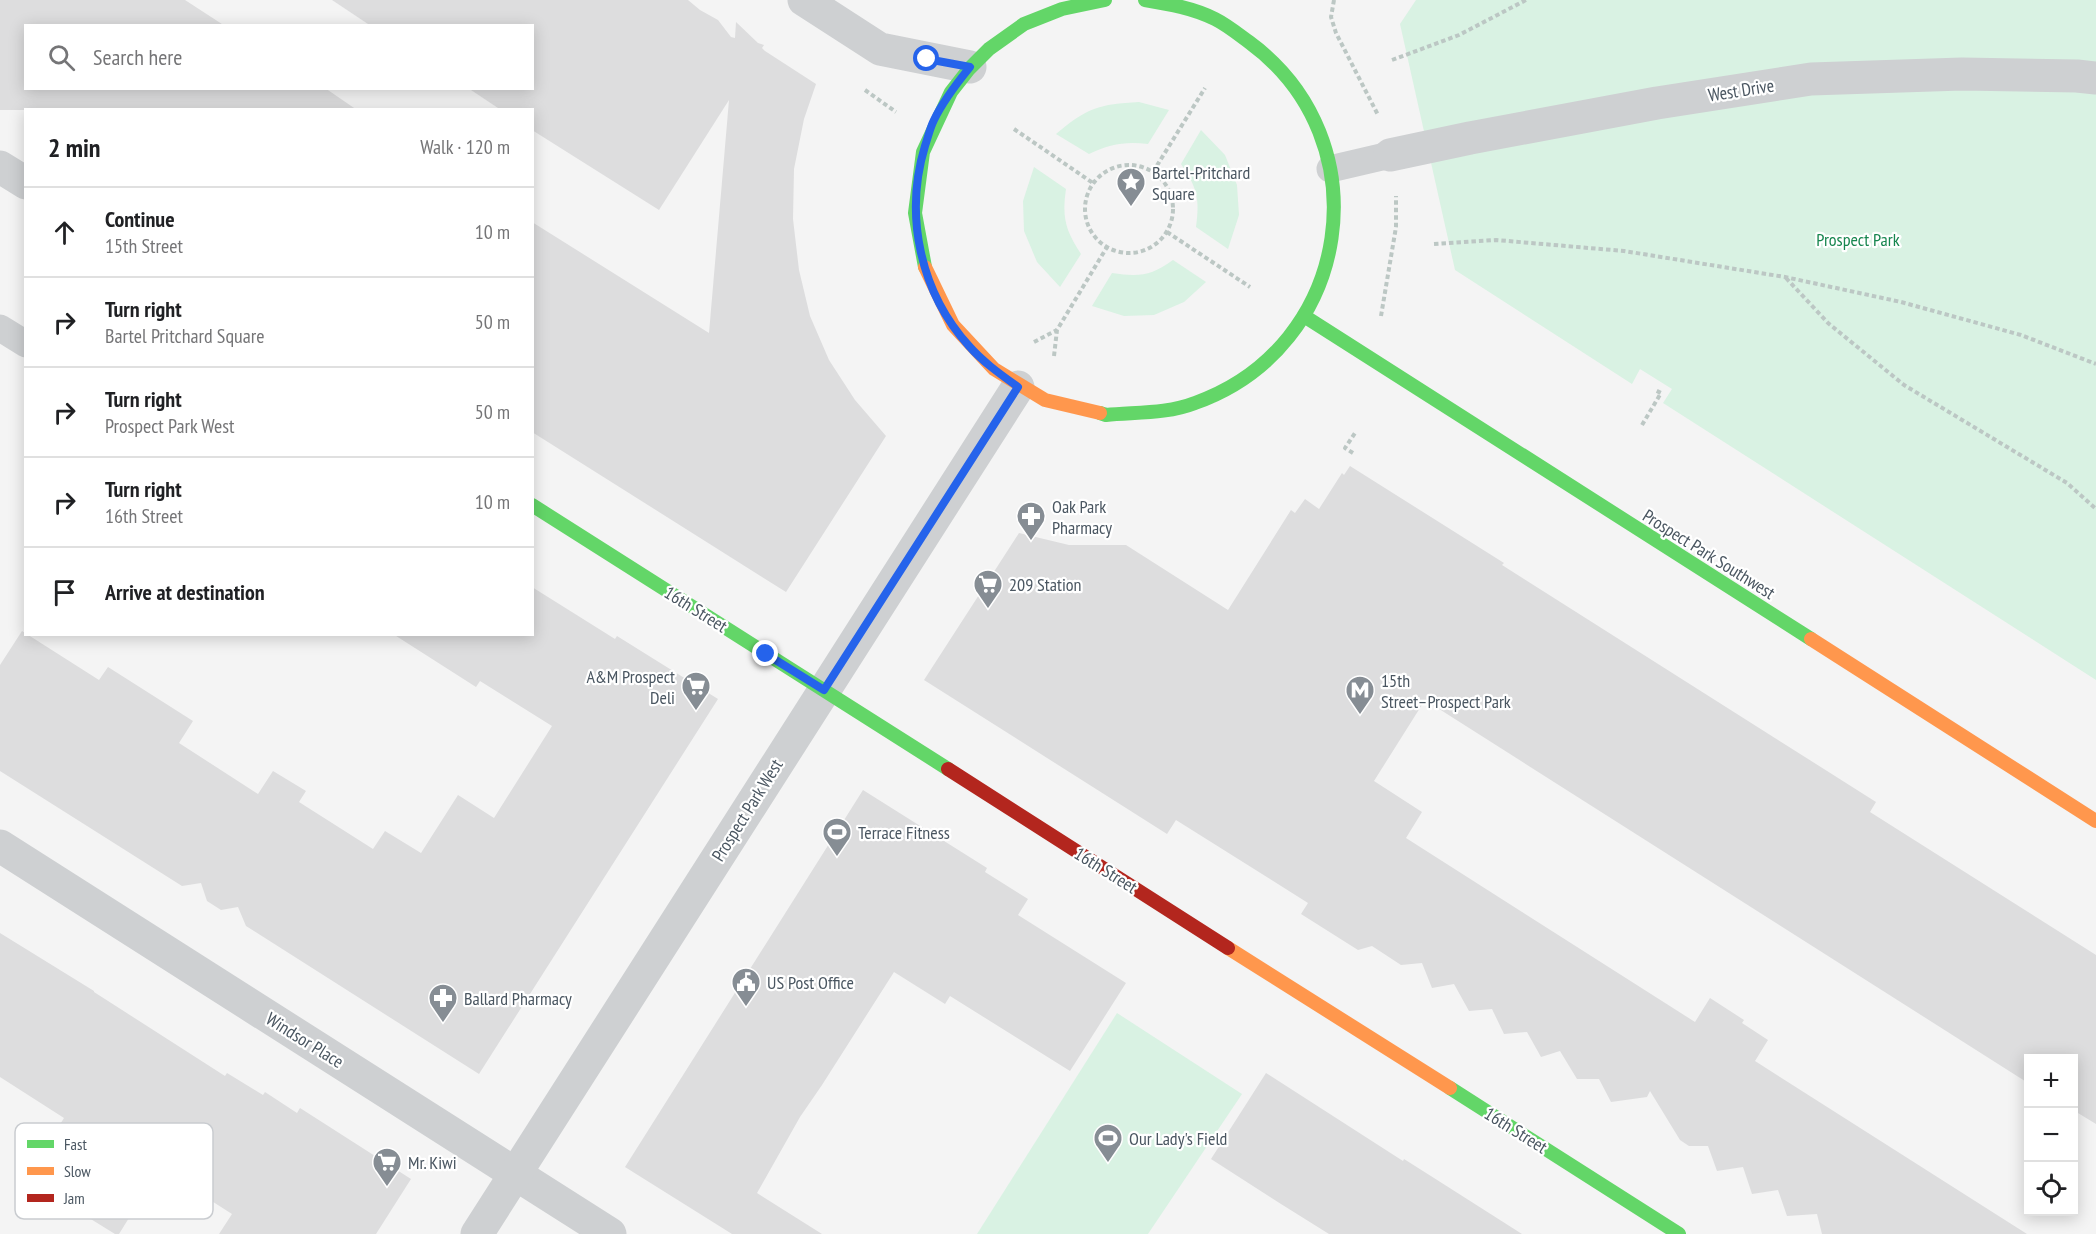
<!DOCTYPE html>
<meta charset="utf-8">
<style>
body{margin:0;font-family:"PT Sans Narrow",sans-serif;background:#f6f6f6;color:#202124}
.controls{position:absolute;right:18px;bottom:18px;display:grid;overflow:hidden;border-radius:0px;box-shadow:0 3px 15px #0003}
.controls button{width:54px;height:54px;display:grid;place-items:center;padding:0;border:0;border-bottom:2px solid #e0e0e0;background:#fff;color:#202124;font:30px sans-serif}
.stop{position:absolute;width:18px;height:18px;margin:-14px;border:4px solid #2563eb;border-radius:50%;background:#fff}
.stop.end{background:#2563eb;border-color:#fff;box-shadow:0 2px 6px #0008}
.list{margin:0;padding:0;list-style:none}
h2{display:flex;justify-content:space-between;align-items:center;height:78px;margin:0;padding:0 24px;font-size:26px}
h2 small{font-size:20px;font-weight:400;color:#757577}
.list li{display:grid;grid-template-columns:39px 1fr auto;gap:18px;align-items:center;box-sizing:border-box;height:90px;padding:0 24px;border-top:2px solid #e0e0e0}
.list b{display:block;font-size:22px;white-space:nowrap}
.list p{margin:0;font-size:20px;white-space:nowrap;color:#757577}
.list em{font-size:20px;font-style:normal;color:#757577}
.icon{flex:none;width:33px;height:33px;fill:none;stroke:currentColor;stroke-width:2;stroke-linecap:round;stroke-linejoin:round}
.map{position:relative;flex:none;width:2096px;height:1234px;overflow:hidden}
.search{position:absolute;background:#fff;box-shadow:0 3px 15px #0003;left:24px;top:24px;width:510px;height:66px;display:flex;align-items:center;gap:15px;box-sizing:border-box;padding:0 21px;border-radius:0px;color:#757577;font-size:22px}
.panel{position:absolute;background:#fff;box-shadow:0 3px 15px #0003;left:24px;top:108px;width:510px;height:528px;border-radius:0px}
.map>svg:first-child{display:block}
.green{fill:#d9f2e3}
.building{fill:#ddddde}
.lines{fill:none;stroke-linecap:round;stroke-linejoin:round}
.path{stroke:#bcc7c4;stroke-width:4;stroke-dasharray:4.5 3;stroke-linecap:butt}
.lane{stroke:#ced0d2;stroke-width:27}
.street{stroke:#ced0d2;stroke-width:33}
.fast{stroke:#63d668;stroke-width:14}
.slow{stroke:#ff974d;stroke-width:14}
.jam{stroke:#b3261e;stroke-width:14}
.route{stroke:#2563eb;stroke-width:8}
.labels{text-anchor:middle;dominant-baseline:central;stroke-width:4.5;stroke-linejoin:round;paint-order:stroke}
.street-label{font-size:18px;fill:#4a5661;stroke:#fff}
.poi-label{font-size:18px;fill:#4a5661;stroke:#fff;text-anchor:start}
.park-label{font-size:18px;fill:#17864f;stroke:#fff}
.key{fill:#fff;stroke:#c9ccd0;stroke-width:1.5}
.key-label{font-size:16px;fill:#4a5661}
</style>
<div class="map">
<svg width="2096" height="1234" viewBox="0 0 2096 1234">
<rect width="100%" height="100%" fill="#f4f4f4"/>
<g class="green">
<polygon points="1416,0 2096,0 2096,680 1663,403 1672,389 1640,369 1632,384 1455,270 1400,24"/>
<path d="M 1139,102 L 1169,110 L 1148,144 C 1126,141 1109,144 1089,154 L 1056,134 C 1087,108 1099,104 1139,102 Z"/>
<path d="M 1201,130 L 1225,155 L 1237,185 L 1239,215 L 1228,249 L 1196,227 C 1200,199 1197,187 1181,164 Z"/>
<path d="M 1034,167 L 1066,189 C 1062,217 1065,230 1081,254 L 1060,287 L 1037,262 L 1024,231 L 1023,201 Z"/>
<path d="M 1173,260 L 1206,282 L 1184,302 L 1154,315 L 1124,316 L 1092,306 L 1112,273 C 1139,277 1151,276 1173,260 Z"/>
<polygon points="1117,1013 1242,1094 1148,1234 977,1234"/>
</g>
<g class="building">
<polygon points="0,0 185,0 225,26 26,26 26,88 325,88 357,110 0,110"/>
<polygon points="332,0 688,0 700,10 718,20 731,37 735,38 736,22 758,43 764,45 762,48 765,51 816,84 804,119 794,169 793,219 799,270 810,316 829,360 855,400 886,436 786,592 532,432 532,222 709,333 729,100 659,210 532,130 532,110 501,110 468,88 532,88 532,26 371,26"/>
<polygon points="1350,466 1504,563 1502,565 1876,802 1870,812 2096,955 2096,1124 2073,1110 2073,1059 2028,1059 2028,1083 1425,700 1374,781 1422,812 1406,838 1695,1022 1710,998 1744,1020 1742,1023 1768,1040 1755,1061 2027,1234 1822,1234 1817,1214 1787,1216 1778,1190 1752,1194 1743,1167 1717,1171 1708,1146 1689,1146 1680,1140 1650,1091 1647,1097 1611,1102 1599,1079 1577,1079 1560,1051 1541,1057 1527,1032 1504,1034 1492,1009 1469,1011 1454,984 1432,988 1422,963 1401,965 1372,946 1358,950 1301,914 1308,903 1176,820 1167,834 924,680 1019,533 1069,545 1126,545 1228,610 1291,510 1295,513 1305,499 1319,509 1342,473 1344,475"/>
<polygon points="532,587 615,639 617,636 718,699 479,1074 246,926 238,907 221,910 207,901 201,883 182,886 0,771 0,665 22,631 99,680 108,667 193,721 179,743 258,794 273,771 306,791 299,802 373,849 385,831 421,853 458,795 494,818 552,726 480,681 476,687 393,634 532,634"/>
<polygon points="863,790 987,868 985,872 1028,899 1018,915 1126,983 1070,1071 950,996 945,1004 894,972 822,1085 800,1117 757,1193 822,1234 732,1234 625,1167"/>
<polygon points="0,933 94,991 94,992 225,1076 227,1073 263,1095 265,1092 297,1113 300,1108 411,1179 376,1234 219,1234 232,1214 160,1168 119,1234 115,1234 55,1197 79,1159 50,1140 64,1118 0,1077"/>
<polygon points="1266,1073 1403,1161 1404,1159 1434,1178 1522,1234 1329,1234 1281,1204 1211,1159"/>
</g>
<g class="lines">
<g class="path">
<polyline points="1334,0 1331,17 1336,33 1378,115"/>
<polyline points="1392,60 1459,35 1526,0"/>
<polyline points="865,90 896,112"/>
<polyline points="1014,129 1093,183"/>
<circle cx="1129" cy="209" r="44"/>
<polyline points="1153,172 1205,88"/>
<polyline points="1167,232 1250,287"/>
<polyline points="1434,244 1496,240 1624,251 1785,277 1901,302 2021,335 2096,364"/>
<polyline points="1786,278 1828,323 1904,385 2067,483 2096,509"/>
<polyline points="1381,316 1396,227 1396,196"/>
<polyline points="1034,342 1057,330"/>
<polyline points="1054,356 1057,330 1107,247"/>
<polyline points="1642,425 1661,393 1655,390"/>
<polyline points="1353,453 1345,448 1355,433"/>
</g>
<g class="lane">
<polyline points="1330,169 1390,155"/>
<polyline points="0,328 26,344"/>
</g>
<g class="street">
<polyline points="804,0 880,49 970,67"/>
<polyline points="1390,155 1470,138 1657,103 1811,79 1962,74 2077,76 2096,78"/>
<polyline points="0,167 26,183"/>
<polyline points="0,846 610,1234"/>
<polyline points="477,1234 1018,387"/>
</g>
<g class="fast">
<polyline points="925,267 915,213 923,152 951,92 969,69 989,49 1024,24 1062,9 1105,0"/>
<polyline points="1304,316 1811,639"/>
<path d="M 1100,413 L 1106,415 C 1135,412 1167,414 1195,403 C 1353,347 1383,140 1249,42 C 1238,34 1227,25 1215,19 C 1193,8 1169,4 1145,0"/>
<polyline points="532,505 948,769"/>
<polyline points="1450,1088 1679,1234"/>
</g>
<g class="slow">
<polyline points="925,267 953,325 994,369 1045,400 1100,413"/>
<polyline points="1811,639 2096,821"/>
<polyline points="1228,948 1450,1088"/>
</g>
<polyline class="jam" points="948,769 1228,948"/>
</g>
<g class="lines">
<path class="route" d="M 766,654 L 824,690 L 1018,387 C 1000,374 983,362 969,346 C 920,292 904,215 925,146 C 928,137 930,128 934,120 C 943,101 957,83 970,67 L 927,59"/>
</g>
<defs>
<g id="sight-pin" transform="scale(1.5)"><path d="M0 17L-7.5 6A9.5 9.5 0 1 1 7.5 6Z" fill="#868d94" stroke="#fff"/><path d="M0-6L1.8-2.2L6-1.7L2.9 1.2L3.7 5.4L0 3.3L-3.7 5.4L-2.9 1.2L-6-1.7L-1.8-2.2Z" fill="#fff"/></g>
<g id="pharmacy-pin" transform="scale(1.5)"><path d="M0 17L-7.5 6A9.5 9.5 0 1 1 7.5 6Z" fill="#868d94" stroke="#fff"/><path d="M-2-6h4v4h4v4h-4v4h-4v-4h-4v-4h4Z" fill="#fff"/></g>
<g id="supermarket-pin" transform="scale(1.5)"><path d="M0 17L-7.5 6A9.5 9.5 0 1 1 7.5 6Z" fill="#868d94" stroke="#fff"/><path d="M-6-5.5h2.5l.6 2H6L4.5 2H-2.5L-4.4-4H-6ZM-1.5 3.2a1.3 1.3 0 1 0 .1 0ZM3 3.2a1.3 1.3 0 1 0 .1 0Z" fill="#fff"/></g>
<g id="metro-pin" transform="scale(1.5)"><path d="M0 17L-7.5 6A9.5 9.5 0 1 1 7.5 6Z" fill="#868d94" stroke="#fff"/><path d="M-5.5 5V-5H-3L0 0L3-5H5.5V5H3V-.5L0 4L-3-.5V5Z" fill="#fff"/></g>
<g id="stadium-pin" transform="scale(1.5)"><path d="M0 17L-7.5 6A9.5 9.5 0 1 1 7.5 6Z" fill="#868d94" stroke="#fff"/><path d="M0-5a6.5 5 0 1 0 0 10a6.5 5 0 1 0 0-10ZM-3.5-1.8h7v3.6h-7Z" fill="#fff"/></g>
<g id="civic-pin" transform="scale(1.5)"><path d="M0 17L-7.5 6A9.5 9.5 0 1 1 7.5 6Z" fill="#868d94" stroke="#fff"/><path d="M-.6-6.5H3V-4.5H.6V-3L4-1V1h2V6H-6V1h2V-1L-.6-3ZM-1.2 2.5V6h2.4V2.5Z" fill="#fff"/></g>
</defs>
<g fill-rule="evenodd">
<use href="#sight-pin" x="1131" y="182"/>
<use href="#pharmacy-pin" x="1031" y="516"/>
<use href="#supermarket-pin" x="988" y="584"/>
<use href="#supermarket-pin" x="696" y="686"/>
<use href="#metro-pin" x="1360" y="690"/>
<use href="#stadium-pin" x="837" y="832"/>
<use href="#civic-pin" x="746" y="982"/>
<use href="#pharmacy-pin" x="443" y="998"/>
<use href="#stadium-pin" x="1108" y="1138"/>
<use href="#supermarket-pin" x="387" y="1162"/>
</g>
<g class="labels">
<g class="street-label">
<text transform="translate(1741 90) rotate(-9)">West Drive</text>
<text transform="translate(1709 554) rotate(32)">Prospect Park Southwest</text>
<text transform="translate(696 609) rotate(32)">16th Street</text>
<text transform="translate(747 810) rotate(-58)">Prospect Park West</text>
<text transform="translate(1106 870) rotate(32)">16th Street</text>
<text transform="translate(305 1040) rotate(32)">Windsor Place</text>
<text transform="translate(1516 1130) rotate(32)">16th Street</text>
</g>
<g class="poi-label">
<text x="1152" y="172">Bartel-Pritchard<tspan x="1152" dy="21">Square</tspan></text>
<text x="1052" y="506">Oak Park<tspan x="1052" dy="21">Pharmacy</tspan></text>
<text x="1009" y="584">209 Station</text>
<text x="675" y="676" text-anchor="end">A&amp;M Prospect<tspan x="675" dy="21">Deli</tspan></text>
<text x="1381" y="680">15th<tspan x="1381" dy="21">Street–Prospect Park</tspan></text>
<text x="858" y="832">Terrace Fitness</text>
<text x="767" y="982">US Post Office</text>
<text x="464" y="998">Ballard Pharmacy</text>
<text x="1129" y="1138">Our Lady's Field</text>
<text x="408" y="1162">Mr. Kiwi</text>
</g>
<g class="park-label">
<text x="1858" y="239">Prospect Park</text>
</g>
</g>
<rect x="15" y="1123" width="198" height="96" rx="9" class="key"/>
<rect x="27" y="1140" width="27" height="8" fill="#63d668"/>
<rect x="27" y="1167" width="27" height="8" fill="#ff974d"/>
<rect x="27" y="1194" width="27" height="8" fill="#b3261e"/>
<g class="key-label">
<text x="64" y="1150">Fast</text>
<text x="64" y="1177">Slow</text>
<text x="64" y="1204">Jam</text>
</g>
</svg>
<div class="controls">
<button>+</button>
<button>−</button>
<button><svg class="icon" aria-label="locate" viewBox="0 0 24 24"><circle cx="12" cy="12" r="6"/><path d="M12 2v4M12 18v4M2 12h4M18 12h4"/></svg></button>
</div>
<div class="stop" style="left:927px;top:59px"></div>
<div class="stop end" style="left:766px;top:654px"></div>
<div class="search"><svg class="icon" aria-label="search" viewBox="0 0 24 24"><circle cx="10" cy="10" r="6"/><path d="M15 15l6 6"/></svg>Search here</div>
<section class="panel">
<h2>2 min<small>Walk · 120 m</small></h2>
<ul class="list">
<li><svg class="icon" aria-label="ahead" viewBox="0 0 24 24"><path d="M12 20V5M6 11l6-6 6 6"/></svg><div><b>Continue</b><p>15th Street</p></div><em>10 m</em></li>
<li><svg class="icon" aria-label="right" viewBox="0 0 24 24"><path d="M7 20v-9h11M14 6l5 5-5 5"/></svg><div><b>Turn right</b><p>Bartel Pritchard Square</p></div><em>50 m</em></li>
<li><svg class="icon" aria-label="right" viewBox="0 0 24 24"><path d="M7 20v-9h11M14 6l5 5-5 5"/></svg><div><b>Turn right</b><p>Prospect Park West</p></div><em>50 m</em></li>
<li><svg class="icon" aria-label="right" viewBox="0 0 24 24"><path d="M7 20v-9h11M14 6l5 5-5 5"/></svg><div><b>Turn right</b><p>16th Street</p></div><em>10 m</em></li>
<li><svg class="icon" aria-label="arrive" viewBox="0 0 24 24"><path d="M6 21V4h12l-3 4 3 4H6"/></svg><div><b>Arrive at destination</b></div></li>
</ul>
</section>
</div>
